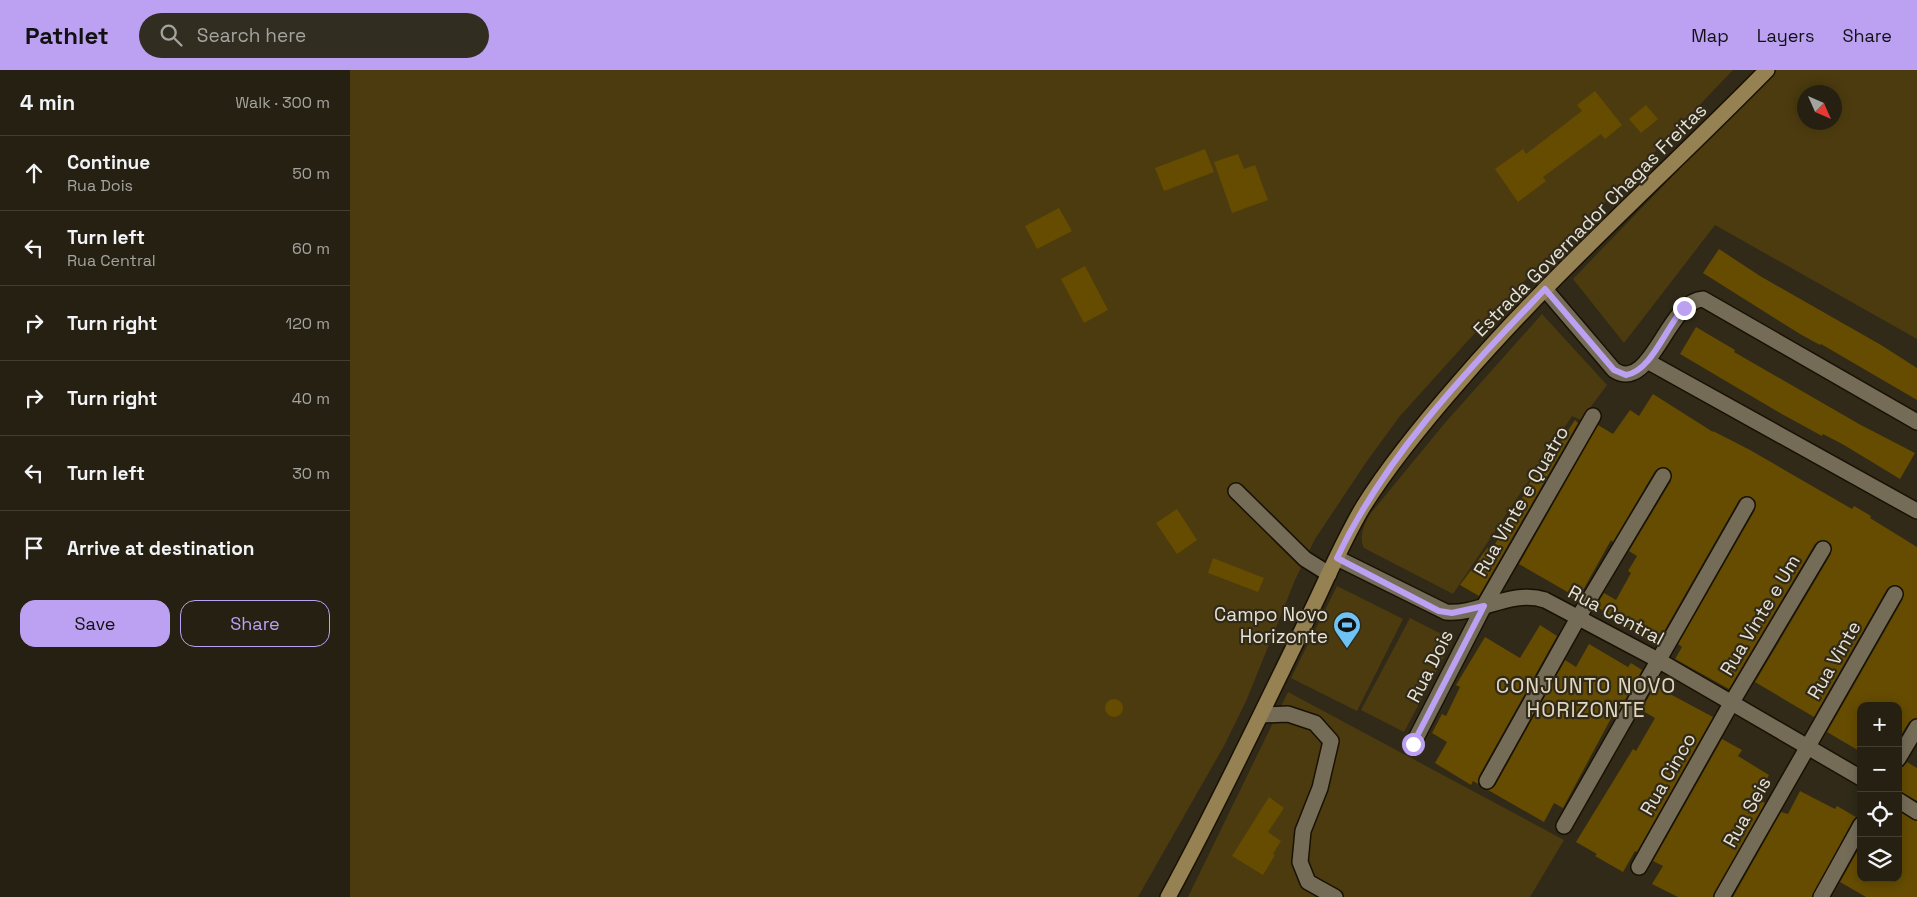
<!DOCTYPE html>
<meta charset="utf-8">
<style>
body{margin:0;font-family:"Space Grotesk",sans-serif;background:#312d20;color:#f1f3f6}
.controls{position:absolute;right:15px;bottom:15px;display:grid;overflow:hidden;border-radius:10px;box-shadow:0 2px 12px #0003}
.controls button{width:45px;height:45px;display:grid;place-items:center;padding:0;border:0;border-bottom:1px solid #423e32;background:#252012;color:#f1f3f6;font:25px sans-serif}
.compass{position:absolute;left:1447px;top:15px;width:45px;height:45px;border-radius:50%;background:#252012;box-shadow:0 2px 12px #0003;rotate:135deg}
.stop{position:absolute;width:15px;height:15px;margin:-11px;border:4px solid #bca0f2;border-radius:50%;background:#fff}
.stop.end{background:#bca0f2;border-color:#fff;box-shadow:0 1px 5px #0008}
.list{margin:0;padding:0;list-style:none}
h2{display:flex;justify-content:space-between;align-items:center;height:65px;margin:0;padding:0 20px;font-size:21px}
h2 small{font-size:16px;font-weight:400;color:#a3a39f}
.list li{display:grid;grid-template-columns:32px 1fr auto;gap:15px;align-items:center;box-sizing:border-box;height:75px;padding:0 20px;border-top:1px solid #423e32}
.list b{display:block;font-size:19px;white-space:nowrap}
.list p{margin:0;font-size:16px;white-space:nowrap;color:#a3a39f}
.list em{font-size:16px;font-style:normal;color:#a3a39f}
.actions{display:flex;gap:10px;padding:15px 20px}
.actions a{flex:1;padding:11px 0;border:1px solid #bca0f2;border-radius:15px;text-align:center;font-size:18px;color:#bca0f2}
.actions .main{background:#bca0f2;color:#111}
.icon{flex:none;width:28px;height:28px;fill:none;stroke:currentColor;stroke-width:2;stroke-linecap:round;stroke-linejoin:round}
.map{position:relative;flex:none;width:1567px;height:827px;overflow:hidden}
header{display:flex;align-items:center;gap:30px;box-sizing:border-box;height:70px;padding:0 25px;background:#bca0f2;color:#111}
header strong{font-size:24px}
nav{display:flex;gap:28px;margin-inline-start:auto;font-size:18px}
.search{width:350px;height:45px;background:#312d20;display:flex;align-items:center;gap:12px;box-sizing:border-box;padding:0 18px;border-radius:28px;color:#a3a39f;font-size:19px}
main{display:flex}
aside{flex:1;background:#252012}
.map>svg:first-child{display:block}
.green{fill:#4c3b0f;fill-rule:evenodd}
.building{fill:#654c00}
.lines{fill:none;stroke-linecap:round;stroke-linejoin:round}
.minor-casing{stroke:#191203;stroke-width:18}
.major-casing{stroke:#191203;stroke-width:18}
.minor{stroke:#756c58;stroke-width:15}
.major{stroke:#958152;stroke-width:15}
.route{stroke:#bca0f2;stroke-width:6}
.labels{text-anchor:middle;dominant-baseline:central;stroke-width:4.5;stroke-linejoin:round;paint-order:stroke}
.street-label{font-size:19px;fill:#e7e2d7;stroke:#312a18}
.poi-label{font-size:19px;fill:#e7e2d7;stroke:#312a18;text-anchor:end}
.quarter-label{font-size:21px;letter-spacing:1px;fill:#e2d8c2;stroke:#312a18}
</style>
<header>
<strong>Pathlet</strong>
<div class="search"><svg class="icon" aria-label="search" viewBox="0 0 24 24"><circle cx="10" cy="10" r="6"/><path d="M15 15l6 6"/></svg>Search here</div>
<nav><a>Map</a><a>Layers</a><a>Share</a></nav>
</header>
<main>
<aside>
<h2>4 min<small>Walk · 300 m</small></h2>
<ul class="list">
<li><svg class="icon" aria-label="ahead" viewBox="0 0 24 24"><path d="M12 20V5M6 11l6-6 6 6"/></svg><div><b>Continue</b><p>Rua Dois</p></div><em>50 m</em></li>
<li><svg class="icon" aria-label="left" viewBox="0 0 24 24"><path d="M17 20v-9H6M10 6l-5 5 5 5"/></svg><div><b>Turn left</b><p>Rua Central</p></div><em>60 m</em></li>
<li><svg class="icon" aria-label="right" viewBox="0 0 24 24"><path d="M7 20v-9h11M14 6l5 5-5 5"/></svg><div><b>Turn right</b></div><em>120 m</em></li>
<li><svg class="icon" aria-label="right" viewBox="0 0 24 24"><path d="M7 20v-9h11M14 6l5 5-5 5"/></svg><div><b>Turn right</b></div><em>40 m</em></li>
<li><svg class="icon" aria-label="left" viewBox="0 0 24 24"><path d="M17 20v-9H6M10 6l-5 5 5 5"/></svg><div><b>Turn left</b></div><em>30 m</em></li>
<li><svg class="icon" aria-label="arrive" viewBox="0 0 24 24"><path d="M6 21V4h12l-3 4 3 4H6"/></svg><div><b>Arrive at destination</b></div></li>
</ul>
<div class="actions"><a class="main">Save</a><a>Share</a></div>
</aside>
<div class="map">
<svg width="1567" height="827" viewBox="0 0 1567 827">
<rect width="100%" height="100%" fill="#312a18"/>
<g class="green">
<polygon points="0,0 1383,0 1276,112 1182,203 1133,254 1050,346 1017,391 965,469 945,510 897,629 875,674 788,827 0,827"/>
<path d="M 1425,0 L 1567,0 L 1567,269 L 1365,155 L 1274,273 L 1223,209 ZM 1454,22 L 1484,22 L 1484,52 L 1454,52 Z"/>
<path d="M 1192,244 L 1257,315 L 1231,350 L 1222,346 L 1103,524 L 1014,478 C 1008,468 1015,451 1021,443 L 1094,354 Z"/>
<polygon points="987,516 1053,549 1007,641 941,608"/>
<polygon points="1060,548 1103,570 1054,662 1011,640"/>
<polygon points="938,622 1214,770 1180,827 838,827"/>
</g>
<g class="building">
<polygon points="1245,21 1272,55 1255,69 1251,64 1193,107 1196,111 1168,132 1145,99 1173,79 1176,84 1232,41 1227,35"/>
<polygon points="1296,35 1308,49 1291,63 1279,49"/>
<polygon points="855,79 864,102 814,121 805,98"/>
<polygon points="888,84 894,99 905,95 918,130 882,143 864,92"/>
<polygon points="709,138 722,161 687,179 675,156"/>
<polygon points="1369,179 1410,206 1531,275 1567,298 1567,330 1471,274 1470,275 1450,264 1353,203"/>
<polygon points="735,196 758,240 734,253 711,209"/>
<polygon points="1346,257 1385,280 1384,282 1509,354 1565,383 1550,409 1494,375 1473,364 1472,366 1430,343 1330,284"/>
<polygon points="1303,324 1363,362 1363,361 1400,380 1502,439 1504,436 1521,446 1520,448 1567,477 1567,648 1559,652 1548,670 1548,636 1511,636 1511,682 1477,662 1553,529 1553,520 1549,516 1541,516 1537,519 1464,647 1405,612 1481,484 1481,475 1477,471 1469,471 1465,474 1379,619 1325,589 1332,577 1328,574 1405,440 1405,431 1401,427 1393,427 1389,430 1312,565 1302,559 1296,569 1246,536 1254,523 1266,530 1281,503 1278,501 1287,486 1279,481 1321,411 1321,402 1317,398 1309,398 1305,401 1263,472 1261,470 1227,531 1219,526 1221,524 1169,494 1248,355 1263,364 1280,340 1289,346"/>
<polygon points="1225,350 1228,353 1129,526 1110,515 1138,477 1142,479 1174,425 1172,424 1185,405 1187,406"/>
<polygon points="827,439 847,470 827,484 806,453"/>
<polygon points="863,488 914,508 908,522 858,503"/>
<polygon points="1190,555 1207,566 1129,706 1128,714 1123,711 1121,715 1085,693 1097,672 1082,663 1092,644 1096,646 1110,617 1106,615 1135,567 1170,588"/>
<polygon points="1239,574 1278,597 1281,593 1292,600 1269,641 1266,639 1213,738 1204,733 1194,752 1138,720 1145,716 1215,590 1226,597"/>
<polygon points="1305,616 1363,647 1287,782 1285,781 1273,802 1245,786 1247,784 1226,772 1283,679 1286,681 1305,648 1291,640"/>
<circle cx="764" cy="638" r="9"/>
<polygon points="1372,669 1392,680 1388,686 1419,705 1406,728 1415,733 1363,827 1328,827 1302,814 1313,796 1303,791"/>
<polygon points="1557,692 1567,698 1567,731 1548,721 1548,698 1553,697"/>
<polygon points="1450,721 1485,739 1487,736 1506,747 1503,750 1462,827 1383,827 1431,742 1438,744"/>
<polygon points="919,727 934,738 918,762 931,771 923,784 925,785 913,805 882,786"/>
<polygon points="1548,741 1567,751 1567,827 1516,827 1490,812 1511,775 1511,808 1548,808"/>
</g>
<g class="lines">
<g class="minor-casing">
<g id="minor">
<path d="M 1195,219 L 1264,300 C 1301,324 1317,231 1353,229 L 1567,352"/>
<polyline points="1297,291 1567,441"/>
<polyline points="886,421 955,489 979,504"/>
<path d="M 987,488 L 1096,542 C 1129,545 1161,519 1195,530 L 1308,590 L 1511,708"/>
<polyline points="911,645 938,644 965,653 981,671 970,718 953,761 950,792 958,812 985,827"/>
<polyline points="1063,674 1134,536 1243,346"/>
<polyline points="1548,689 1567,657"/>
<polyline points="1137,711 1228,548 1313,406"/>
<polyline points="1548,730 1567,742"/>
<polyline points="1214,756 1397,435"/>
<polyline points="1289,797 1382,632 1473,479"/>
<polyline points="1372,827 1545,524"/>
<polyline points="1471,827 1511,755"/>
</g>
</g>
<g class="major-casing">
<path id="major" d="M 818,827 C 866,739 909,648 953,558 C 973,518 990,476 1013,437 C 1041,392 1076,350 1111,310 C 1206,200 1315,104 1417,0"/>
</g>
<use href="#minor" class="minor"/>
<use href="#major" class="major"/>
</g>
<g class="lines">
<path class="route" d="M 1063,674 L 1134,536 L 1102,543 L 1089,541 L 987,488 C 1036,384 1117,301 1195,219 L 1264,300 L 1276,305 C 1302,301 1316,256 1334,238"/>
</g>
<defs>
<g id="stadium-pin" transform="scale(1.4375)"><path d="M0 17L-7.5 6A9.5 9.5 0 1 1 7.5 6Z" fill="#6fc2f4" stroke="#312a18"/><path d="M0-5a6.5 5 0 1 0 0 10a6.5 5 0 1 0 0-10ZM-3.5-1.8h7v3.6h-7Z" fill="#111"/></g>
</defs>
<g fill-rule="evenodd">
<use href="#stadium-pin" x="997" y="555"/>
</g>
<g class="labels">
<g class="street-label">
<text transform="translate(1240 150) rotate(-45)">Estrada Governador Chagas Freitas</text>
<text transform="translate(1171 431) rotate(-60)">Rua Vinte e Quatro</text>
<text transform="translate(1266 545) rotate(28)">Rua Central</text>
<text transform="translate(1410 545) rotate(-59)">Rua Vinte e Um</text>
<text transform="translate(1484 590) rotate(-60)">Rua Vinte</text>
<text transform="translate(1080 596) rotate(-63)">Rua Dois</text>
<text transform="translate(1318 704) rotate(-60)">Rua Cinco</text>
<text transform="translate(1397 742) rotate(-61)">Rua Seis</text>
</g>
<g class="poi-label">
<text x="978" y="544">Campo Novo<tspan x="978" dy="22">Horizonte</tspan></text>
</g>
<g class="quarter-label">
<text x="1236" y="615">CONJUNTO NOVO<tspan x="1236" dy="24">HORIZONTE</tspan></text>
</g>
</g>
</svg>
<div class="controls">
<button>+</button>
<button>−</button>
<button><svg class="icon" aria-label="locate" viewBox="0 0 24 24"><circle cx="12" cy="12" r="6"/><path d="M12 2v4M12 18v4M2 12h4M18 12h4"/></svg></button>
<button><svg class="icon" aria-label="layers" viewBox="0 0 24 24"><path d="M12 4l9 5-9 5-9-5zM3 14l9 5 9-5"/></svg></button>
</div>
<svg class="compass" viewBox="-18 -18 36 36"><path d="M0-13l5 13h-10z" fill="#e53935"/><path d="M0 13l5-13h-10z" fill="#a3a39f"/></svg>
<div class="stop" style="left:1063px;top:674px"></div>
<div class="stop end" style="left:1334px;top:238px"></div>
</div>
</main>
